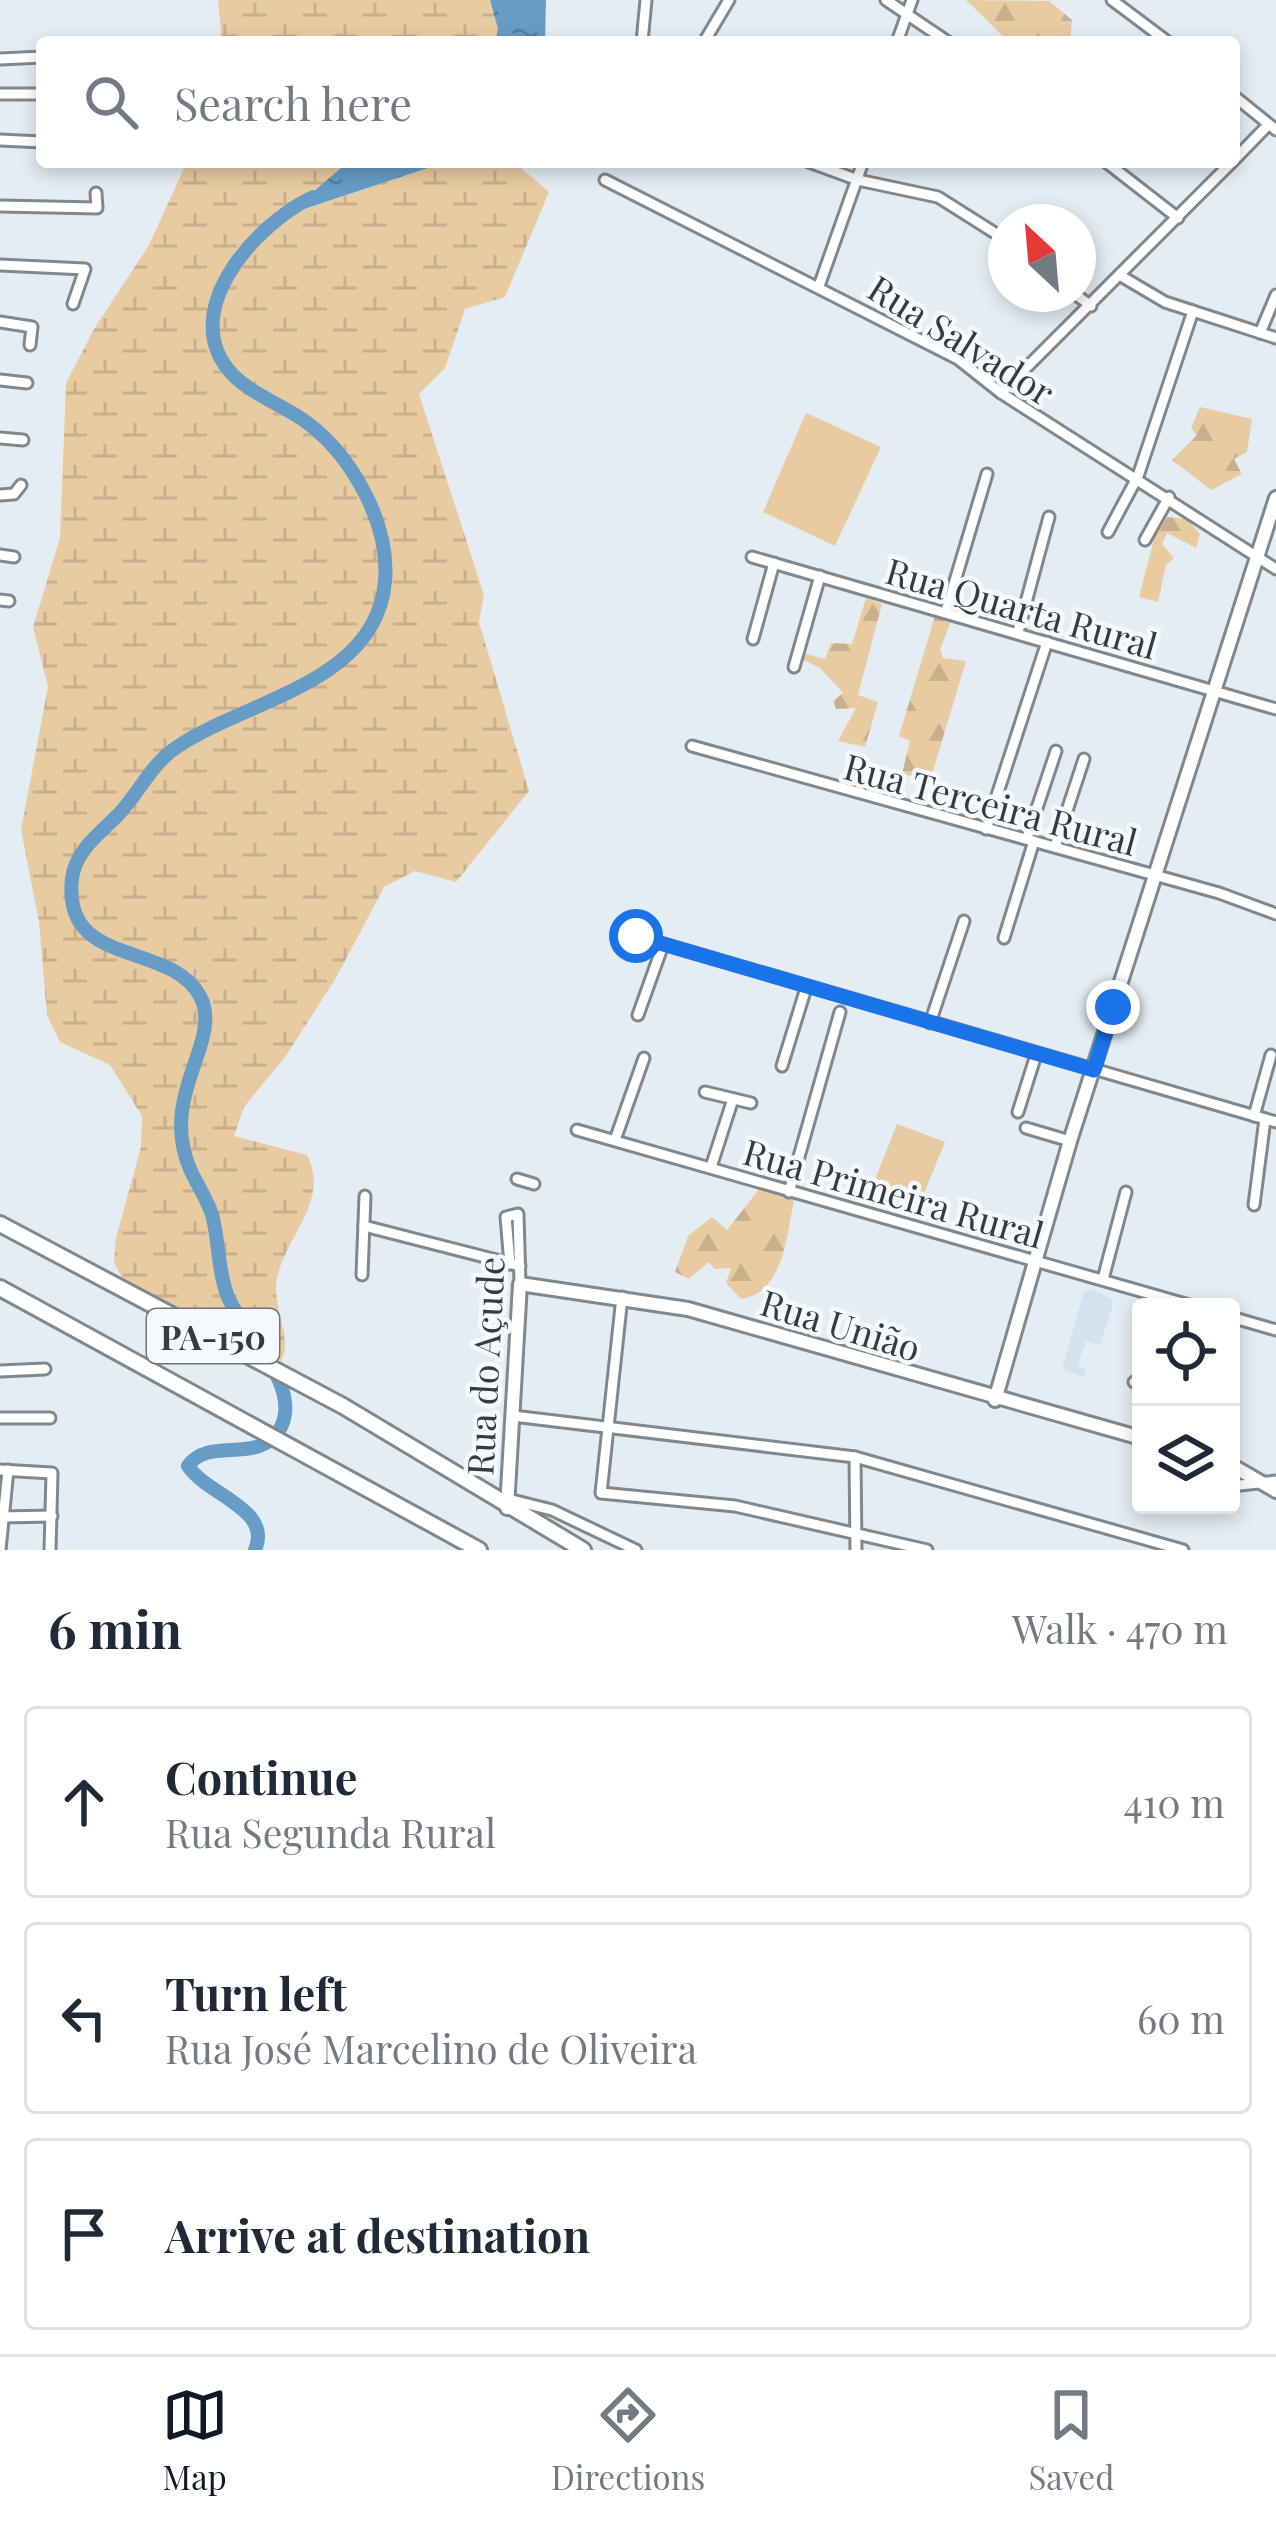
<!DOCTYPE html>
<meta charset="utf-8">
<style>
body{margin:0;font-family:"Playfair Display",serif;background:#f2f2f3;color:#1f2937}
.controls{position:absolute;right:36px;bottom:36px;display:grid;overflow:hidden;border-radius:12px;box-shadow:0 6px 18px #0003}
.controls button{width:108px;height:108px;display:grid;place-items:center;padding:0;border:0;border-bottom:3px solid #e0e1e3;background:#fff;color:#1f2937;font:60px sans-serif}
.compass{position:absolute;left:988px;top:204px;width:108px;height:108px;border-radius:50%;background:#fff;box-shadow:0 6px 18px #0003;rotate:334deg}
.stop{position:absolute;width:36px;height:36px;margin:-27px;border:9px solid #1a73e8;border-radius:50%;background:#fff}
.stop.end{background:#1a73e8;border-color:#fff;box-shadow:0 3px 12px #0008}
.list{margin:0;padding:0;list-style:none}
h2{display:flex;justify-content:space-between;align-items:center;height:156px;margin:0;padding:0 48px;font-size:51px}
h2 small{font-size:39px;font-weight:400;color:#747a83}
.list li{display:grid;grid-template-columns:78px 1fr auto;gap:36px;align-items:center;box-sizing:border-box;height:192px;margin:0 24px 24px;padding:0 24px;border:3px solid #e0e1e3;border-radius:12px}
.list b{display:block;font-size:45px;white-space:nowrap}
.list p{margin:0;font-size:39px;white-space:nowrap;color:#747a83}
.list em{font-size:39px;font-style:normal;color:#747a83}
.icon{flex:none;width:66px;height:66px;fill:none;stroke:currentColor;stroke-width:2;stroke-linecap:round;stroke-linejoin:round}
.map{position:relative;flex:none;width:1276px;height:1550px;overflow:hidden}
.search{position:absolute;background:#fff;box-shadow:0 6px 18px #0003;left:36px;right:36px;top:36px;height:132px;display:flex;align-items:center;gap:30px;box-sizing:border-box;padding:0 42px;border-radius:12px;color:#747a83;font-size:45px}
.sheet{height:804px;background:#fff}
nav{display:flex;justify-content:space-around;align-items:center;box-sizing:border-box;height:168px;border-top:3px solid #e0e1e3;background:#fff;font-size:33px;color:#747a83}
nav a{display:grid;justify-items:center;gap:6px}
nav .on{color:#111827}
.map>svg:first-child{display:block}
.built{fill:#d3e2ee}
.green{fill:#e9cba2}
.forest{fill:url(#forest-firs)}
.wetland{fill:url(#wetland-marsh)}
.water{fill:url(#water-ripples)}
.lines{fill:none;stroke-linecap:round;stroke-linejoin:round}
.river{stroke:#669cc6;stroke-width:14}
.street-casing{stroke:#80888f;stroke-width:15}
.secondary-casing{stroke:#80888f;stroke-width:18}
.primary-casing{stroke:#80888f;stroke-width:20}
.street{stroke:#fff;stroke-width:9}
.secondary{stroke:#fff;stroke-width:12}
.primary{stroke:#fff;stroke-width:14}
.route{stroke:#1a73e8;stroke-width:15}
.labels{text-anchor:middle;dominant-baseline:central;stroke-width:9;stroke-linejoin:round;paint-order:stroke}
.shield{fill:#f4f9fe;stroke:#707478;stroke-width:3}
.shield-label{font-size:33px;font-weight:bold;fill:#373b3e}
.street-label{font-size:36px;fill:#373b3e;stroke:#f4f9fe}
</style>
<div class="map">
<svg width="1276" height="1550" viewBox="0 0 1276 1550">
<defs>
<pattern id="forest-firs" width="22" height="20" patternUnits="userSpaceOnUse" patternTransform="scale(3)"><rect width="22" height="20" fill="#e9cba2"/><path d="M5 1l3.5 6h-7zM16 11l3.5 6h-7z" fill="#c8af8d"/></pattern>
<pattern id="wetland-marsh" width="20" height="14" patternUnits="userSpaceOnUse" patternTransform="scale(3)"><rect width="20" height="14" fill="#e9cba2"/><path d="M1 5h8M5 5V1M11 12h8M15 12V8" fill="none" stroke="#c8af8d"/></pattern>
<pattern id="water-ripples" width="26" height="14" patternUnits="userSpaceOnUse" patternTransform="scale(3)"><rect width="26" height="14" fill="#669cc6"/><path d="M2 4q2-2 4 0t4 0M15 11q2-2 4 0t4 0" fill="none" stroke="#5580a2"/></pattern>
</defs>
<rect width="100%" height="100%" fill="#e4edf4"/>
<polygon class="built" points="1091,1289 1111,1299 1112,1308 1100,1345 1086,1341 1078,1364 1086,1371 1084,1377 1062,1369 1084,1291"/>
<g class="green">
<polygon points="806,413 881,447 835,546 763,512"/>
<polygon points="897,1124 945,1142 916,1213 869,1195"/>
</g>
<g class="forest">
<polygon points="966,0 1049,1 1072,20 1070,42 1009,42"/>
<polygon points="1200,407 1252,419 1247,452 1234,459 1242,474 1211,490 1172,460 1197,435 1191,428"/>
<polygon points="1167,517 1187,519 1200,534 1196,548 1167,533 1162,544 1174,558 1166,565 1158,602 1139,597 1159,520"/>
<polygon points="866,598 882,604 858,695 878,702 865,747 838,741 856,708 836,709 833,701 843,693 820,668 802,659 803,653 825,659 831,643 852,644"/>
<polygon points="935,616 951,621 940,650 943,658 966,661 930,781 902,774 910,741 899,736"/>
<path d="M 760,1188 L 794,1200 C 787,1234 784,1293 741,1299 L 726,1283 L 731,1268 L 715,1269 L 709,1262 L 689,1279 L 675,1272 L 688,1236 L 712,1217 L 727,1230 Z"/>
</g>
<g class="wetland">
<polygon points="218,0 490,0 498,29 495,42 222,42"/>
<path d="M 187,162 L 348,162 L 290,214 L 446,162 L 514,162 L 549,192 L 505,297 L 465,309 L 445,368 L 419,394 L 484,595 L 479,622 L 529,791 L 456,882 L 415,871 L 384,887 L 336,978 L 285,1057 L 244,1107 L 234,1136 L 307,1155 C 330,1202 287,1233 277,1278 C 271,1307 294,1339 281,1361 L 122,1278 L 114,1262 L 116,1238 L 141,1147 L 142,1116 L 110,1065 L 60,1042 L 47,1015 L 39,922 L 21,830 L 48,687 L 33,627 L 60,538 L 66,383 L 94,329 L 149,245 Z"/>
</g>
<g class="water">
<polygon points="490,0 546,0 545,42 495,42 498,29"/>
<polygon points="348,162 446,162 286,215"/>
</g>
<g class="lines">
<path class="river" d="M 255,1550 C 273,1509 207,1495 188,1466 C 209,1435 260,1467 281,1427 C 302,1385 242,1331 228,1297 C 218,1272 219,1244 213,1218 C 208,1200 197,1185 190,1169 C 158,1094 224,1041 200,996 C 169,940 62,969 72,879 C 75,851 99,834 118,815 C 139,793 151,764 177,747 C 246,700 377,683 385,581 C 390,522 350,452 302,419 C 280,404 252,394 233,375 C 174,314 256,223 313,197"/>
<g class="street-casing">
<g id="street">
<polyline points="886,0 948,42"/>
<polyline points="1112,0 1168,42"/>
<polyline points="642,42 646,0"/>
<polyline points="704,42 729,0"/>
<polyline points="897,42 912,0"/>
<polyline points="0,59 42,57"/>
<polyline points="0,94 42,94"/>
<polyline points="1234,96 1276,130"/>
<polyline points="0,140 42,142"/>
<polyline points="1234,160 1268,125"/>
<polyline points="809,162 858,180 938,197 1006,240"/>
<polyline points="1106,162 1178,218"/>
<polyline points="605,180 958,359 1001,393 1276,569"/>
<polyline points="0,206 97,208 96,193"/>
<polyline points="0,265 85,269 73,304"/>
<polyline points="1121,276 1165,302 1276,338"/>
<polyline points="819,286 863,162"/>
<polyline points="1075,294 1091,306"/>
<polyline points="0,322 32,327 30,345"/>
<polyline points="1260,333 1276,295"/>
<polyline points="0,380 27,383"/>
<polyline points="1001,393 1232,162"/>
<polyline points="0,438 23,440"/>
<polyline points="0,495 14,494 21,485"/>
<polyline points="1108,532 1138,476 1193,311"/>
<polyline points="1145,540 1169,497"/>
<polyline points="0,555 14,557"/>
<polyline points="752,557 1276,709"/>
<polyline points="0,600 9,601"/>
<polyline points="946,611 987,474"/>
<polyline points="1018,632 1049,517"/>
<polyline points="753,639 774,563"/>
<polyline points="794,667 820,576"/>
<polyline points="692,746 1219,893 1276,914"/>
<polyline points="986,829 1047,642"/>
<polyline points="1027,838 1056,751"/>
<polyline points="1055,847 1084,759"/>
<polyline points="636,936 1276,1122"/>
<polyline points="1004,938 1034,841"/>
<polyline points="638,1015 663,945"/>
<polyline points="930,1023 964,921"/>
<polyline points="782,1066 806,988"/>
<polyline points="705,1092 751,1103"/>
<polyline points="1018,1112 1036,1055"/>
<polyline points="1254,1116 1271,1055"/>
<polyline points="1026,1128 1070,1141"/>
<polyline points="577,1130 1196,1307"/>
<polyline points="615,1140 644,1058"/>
<polyline points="711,1167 733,1099"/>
<polyline points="517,1179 534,1184"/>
<polyline points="789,1192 840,1012"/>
<polyline points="1254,1205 1265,1119"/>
<polyline points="364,1226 520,1266"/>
<polyline points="510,1264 506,1217 518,1214 520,1284"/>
<polyline points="362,1275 365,1196"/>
<polyline points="1103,1279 1126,1192"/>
<polyline points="622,1297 601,1493 735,1506 927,1550"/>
<polyline points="1231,1317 1276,1330"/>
<polyline points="0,1371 45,1369"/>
<polyline points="1134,1382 1141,1378"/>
<polyline points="513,1416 855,1457 1183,1550"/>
<polyline points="0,1418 50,1418"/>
<polyline points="855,1457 856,1550"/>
<polyline points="0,1470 52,1473 50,1550"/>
<polyline points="1231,1486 1276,1481"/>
<polyline points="508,1499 552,1510 636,1550"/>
<polyline points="0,1517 52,1516"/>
<polyline points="0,1550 8,1470"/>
</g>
</g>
<g class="secondary-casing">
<g id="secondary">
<polyline points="995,1400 1070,1141 1276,498"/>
<polyline points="1231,1465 1276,1491"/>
<polyline points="507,1508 520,1284 688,1309 1141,1438"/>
</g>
</g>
<g class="primary-casing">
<g id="primary">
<polyline points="0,1224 343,1406 583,1550"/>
<polyline points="0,1288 479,1550"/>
</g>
</g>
<use href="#street" class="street"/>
<use href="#secondary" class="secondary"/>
<use href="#primary" class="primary"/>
</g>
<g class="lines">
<polyline class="route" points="636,936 1094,1070 1113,1007"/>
</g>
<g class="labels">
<rect class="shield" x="147" y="1309" width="132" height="54" rx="9"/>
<g class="shield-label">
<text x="213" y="1336">PA-150</text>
</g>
<g class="street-label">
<text transform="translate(962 339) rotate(32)">Rua Salvador</text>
<text transform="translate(1022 607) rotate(16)">Rua Quarta Rural</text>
<text transform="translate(991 803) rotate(15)">Rua Terceira Rural</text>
<text transform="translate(894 1192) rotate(16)">Rua Primeira Rural</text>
<text transform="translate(841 1324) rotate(17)">Rua União</text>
<text transform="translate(484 1366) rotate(-87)">Rua do Açude</text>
</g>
</g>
</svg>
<div class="controls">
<button><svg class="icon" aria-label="locate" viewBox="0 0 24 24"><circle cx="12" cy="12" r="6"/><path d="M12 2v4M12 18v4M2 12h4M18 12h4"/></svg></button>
<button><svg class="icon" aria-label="layers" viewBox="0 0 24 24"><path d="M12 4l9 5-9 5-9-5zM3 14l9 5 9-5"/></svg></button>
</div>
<svg class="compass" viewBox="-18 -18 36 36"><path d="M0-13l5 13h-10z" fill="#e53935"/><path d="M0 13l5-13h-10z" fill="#747a83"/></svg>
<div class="stop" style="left:636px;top:936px"></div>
<div class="stop end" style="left:1113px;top:1007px"></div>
<div class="search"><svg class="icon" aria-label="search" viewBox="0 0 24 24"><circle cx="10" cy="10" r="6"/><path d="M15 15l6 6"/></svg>Search here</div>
</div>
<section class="sheet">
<h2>6 min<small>Walk · 470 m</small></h2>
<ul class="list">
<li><svg class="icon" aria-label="ahead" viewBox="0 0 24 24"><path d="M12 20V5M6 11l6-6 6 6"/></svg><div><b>Continue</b><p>Rua Segunda Rural</p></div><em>410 m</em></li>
<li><svg class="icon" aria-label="left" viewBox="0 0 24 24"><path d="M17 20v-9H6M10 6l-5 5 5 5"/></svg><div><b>Turn left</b><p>Rua José Marcelino de Oliveira</p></div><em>60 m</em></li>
<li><svg class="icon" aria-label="arrive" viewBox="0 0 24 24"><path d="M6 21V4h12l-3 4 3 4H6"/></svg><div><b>Arrive at destination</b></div></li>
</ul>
</section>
<nav>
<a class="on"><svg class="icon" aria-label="map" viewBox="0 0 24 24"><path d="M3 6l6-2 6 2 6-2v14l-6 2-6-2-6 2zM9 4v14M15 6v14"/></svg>Map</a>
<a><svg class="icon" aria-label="directions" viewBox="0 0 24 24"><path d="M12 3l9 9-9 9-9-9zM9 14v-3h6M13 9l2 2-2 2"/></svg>Directions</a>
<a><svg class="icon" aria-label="saved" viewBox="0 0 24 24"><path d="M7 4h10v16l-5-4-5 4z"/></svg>Saved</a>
</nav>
